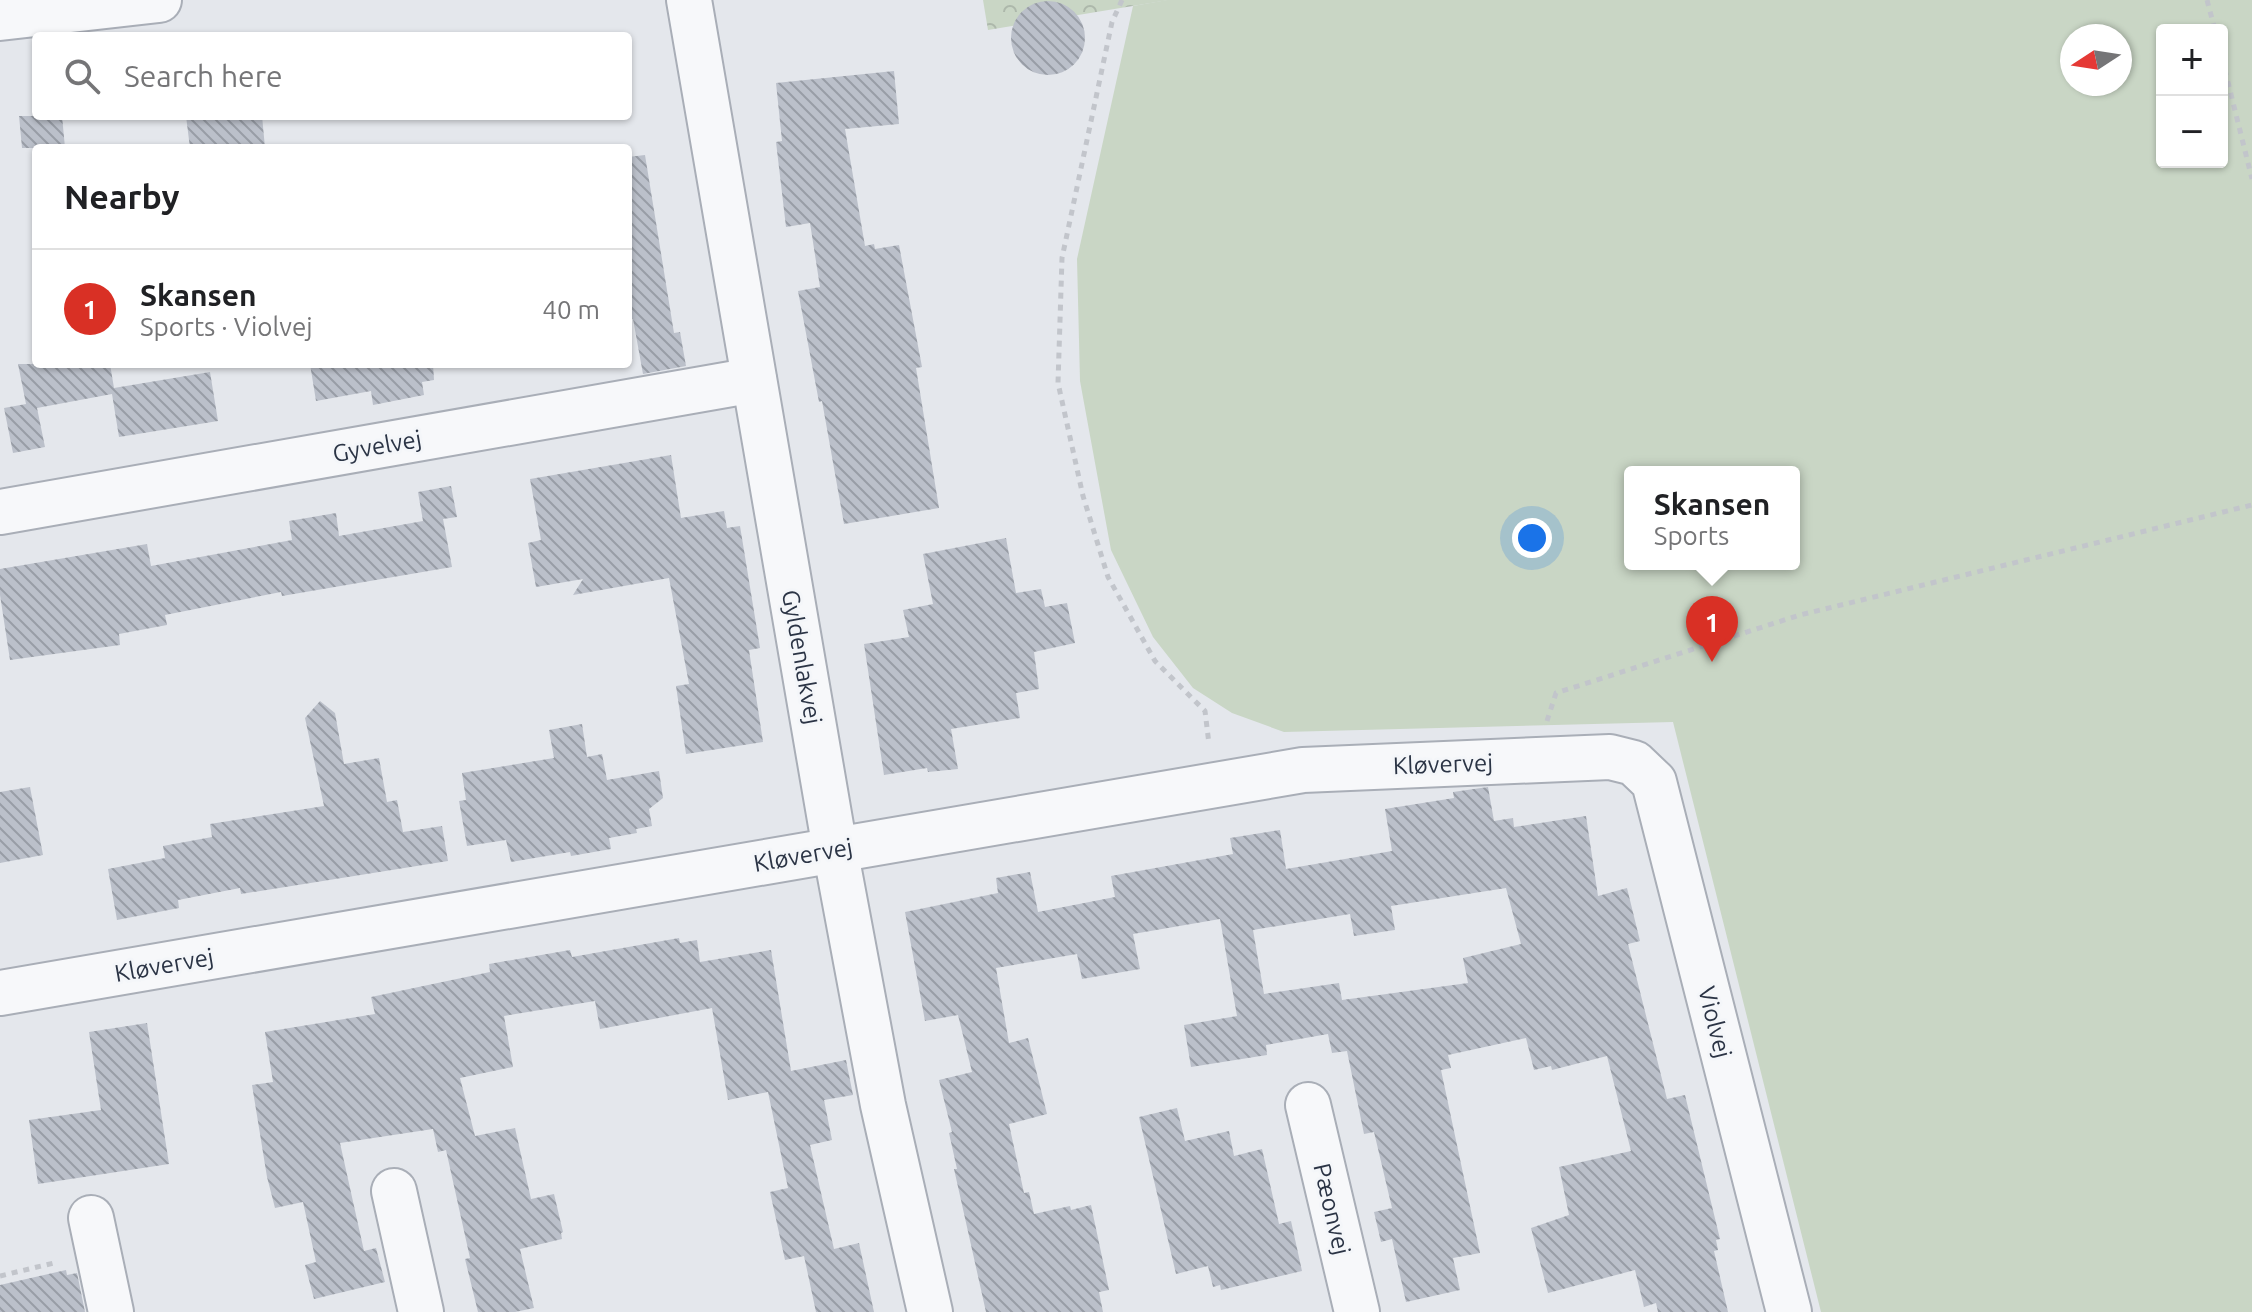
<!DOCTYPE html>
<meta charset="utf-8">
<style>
body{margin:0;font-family:Ubuntu,sans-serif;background:#f6f6f6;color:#202124}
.controls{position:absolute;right:24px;top:24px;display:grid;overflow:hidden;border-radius:8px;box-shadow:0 2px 6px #0004}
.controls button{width:72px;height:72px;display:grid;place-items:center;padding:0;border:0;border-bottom:2px solid #e0e0e0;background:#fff;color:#202124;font:40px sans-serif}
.compass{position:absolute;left:2060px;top:24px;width:72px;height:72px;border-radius:50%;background:#fff;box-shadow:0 2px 6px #0004;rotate:258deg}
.you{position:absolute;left:1532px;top:538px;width:28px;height:28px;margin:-20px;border:6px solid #fff;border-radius:50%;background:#1a73e8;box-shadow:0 0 0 12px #1a73e833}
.badge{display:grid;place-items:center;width:52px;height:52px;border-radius:50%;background:#d93025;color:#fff;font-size:26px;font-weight:700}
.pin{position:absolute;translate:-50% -66px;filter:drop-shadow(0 2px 4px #0008)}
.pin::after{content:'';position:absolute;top:42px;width:28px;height:24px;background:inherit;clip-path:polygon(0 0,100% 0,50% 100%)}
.popup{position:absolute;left:1624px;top:466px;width:176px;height:104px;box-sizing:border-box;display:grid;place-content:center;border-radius:8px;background:#fff;filter:drop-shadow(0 2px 6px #0005);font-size:26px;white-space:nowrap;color:#757577}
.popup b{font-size:30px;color:#202124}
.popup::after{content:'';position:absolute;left:50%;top:100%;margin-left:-16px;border:16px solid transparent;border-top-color:#fff}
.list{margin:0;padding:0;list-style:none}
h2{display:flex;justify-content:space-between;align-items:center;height:104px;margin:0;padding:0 32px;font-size:34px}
h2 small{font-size:26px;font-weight:400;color:#757577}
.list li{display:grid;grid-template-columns:52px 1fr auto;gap:24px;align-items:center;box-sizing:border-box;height:120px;padding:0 32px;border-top:2px solid #e0e0e0}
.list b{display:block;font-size:30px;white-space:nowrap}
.list p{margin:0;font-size:26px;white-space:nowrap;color:#757577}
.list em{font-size:26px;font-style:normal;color:#757577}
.icon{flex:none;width:44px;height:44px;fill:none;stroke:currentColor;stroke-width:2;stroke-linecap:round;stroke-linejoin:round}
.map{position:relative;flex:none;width:2252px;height:1312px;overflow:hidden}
.search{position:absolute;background:#fff;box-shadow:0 2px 6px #0004;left:32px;top:32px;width:600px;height:88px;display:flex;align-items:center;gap:20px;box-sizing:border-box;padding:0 28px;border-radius:8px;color:#757577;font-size:30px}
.panel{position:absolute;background:#fff;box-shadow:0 2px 6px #0004;left:32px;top:144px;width:600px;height:224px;border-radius:8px}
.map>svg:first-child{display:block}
.grass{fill:#c9d6c5;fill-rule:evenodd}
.park{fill:url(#park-crowns)}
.building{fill:url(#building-back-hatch);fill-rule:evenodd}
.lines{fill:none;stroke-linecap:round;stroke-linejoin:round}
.minor-casing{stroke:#a9aeb7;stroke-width:48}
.path{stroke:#c2c5cb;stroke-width:5;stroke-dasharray:6 6;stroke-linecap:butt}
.minor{stroke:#f7f8fa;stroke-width:44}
.labels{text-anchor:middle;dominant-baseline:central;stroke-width:6;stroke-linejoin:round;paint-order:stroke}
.street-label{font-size:24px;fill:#2b3445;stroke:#f4f6f9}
</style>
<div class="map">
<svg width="2252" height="1312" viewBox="0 0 2252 1312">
<defs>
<pattern id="park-crowns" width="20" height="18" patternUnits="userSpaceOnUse" patternTransform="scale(2)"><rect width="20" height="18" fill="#c9d6c5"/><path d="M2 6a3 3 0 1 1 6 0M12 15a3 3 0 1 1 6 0" fill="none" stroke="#adb8ab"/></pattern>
<pattern id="building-back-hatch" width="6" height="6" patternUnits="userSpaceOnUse" patternTransform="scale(2)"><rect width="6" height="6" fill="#bbc0ca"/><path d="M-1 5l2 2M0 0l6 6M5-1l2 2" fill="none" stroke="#989da6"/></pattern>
</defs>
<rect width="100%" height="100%" fill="#e4e7ec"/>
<path class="grass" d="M 1167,0 L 2252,0 L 2252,1312 L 1821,1312 L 1673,722 L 1284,732 L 1232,713 L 1193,688 L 1153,637 L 1111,550 L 1080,381 L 1077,259 L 1133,6 ZM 2162,30 L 2222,30 L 2222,162 L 2162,162 ZM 2072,36 L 2120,36 L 2120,84 L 2072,84 ZM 1630,472 L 1794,472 L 1794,564 L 1630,564 Z"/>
<polygon class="park" points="983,0 1169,0 988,30"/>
<g class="building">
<circle cx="1048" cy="38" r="37"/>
<polygon points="894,71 899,124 845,129 865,246 874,244 875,249 899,245 922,367 916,368 939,508 844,524 822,401 819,402 798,291 820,287 810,223 786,227 776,142 782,141 776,83"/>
<polygon points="19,116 62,116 65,148 22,148"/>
<polygon points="186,116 262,116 265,148 190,148"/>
<polygon points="645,155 674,333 680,332 686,366 643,374 633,319 628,320 628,157"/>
<polygon points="18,364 110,364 114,388 210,372 218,421 119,437 112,394 37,408 45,447 13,453 4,408 26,404"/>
<polygon points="310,364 433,364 434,380 422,382 424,395 373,405 371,391 316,401"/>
<polygon points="671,455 681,518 724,511 727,528 740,526 760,648 749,650 763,742 686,754 676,686 689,684 669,578 573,595 583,579 536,587 528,543 541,540 530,479"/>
<polygon points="451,486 457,517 443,519 452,567 282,596 281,592 165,615 167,625 119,634 120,645 10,660 0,595 0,569 147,544 151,566 292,540 289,521 336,513 339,536 423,521 418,492"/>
<polygon points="1006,538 1016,593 1041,589 1045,607 1067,603 1075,643 1034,652 1039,689 1016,693 1020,718 951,729 958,769 928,772 927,768 884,775 864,644 909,637 903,610 933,604 923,554"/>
<polygon points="320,701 335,713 344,764 379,758 387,802 397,800 403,832 442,826 448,861 241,894 240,888 178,900 179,908 117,920 108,869 165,858 163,846 212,837 210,824 324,806 305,718"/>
<polygon points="582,724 587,757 602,754 607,780 659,771 663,798 649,809 652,826 636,829 637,833 609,838 611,849 571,856 570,852 511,862 506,840 467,846 459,801 466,800 462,773 554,758 549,730"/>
<polygon points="30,787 43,855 0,863 0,792"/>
<path d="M 1488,787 L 1494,821 L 1513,818 L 1514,827 L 1586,816 L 1598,896 L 1627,888 L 1640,941 L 1628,944 L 1667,1099 L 1685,1095 L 1720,1239 L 1716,1240 L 1718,1250 L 1714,1251 L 1728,1312 L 1658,1312 L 1656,1303 L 1644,1307 L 1635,1270 L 1548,1293 L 1531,1228 L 1569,1215 L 1559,1167 L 1631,1151 L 1607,1056 L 1552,1070 L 1551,1066 L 1534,1070 L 1526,1038 L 1448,1055 L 1451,1068 L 1441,1070 L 1480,1253 L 1453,1258 L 1460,1290 L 1406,1302 L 1392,1239 L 1381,1242 L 1374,1212 L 1392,1208 L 1374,1132 L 1364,1134 L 1347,1051 L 1332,1053 L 1328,1034 L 1266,1045 L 1267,1055 L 1191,1067 L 1184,1025 L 1237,1016 L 1220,919 L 1133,934 L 1140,969 L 1082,979 L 1077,954 L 996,968 L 1009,1043 L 1028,1038 L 1047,1114 L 1009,1124 L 1024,1193 L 1029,1192 L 1034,1214 L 1070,1206 L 1071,1210 L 1091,1205 L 1109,1290 L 1099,1292 L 1103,1312 L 986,1312 L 954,1169 L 957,1169 L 949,1133 L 952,1132 L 939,1080 L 972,1072 L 958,1015 L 925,1021 L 905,912 L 998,893 L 996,878 L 1030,872 L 1038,912 L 1115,897 L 1111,876 L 1233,854 L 1230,838 L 1280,830 L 1286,869 L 1392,851 L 1385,809 L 1454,798 L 1453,792 ZM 1506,888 L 1521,944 L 1463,958 L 1468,983 L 1342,1000 L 1339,983 L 1264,994 L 1253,930 L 1350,914 L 1354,936 L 1395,930 L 1391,906 Z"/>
<polygon points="679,938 680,943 697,940 700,962 771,950 791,1071 846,1060 853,1095 824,1100 832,1140 810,1145 834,1249 859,1243 874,1312 816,1312 804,1256 785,1260 770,1192 788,1188 768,1092 728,1100 712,1008 600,1029 595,1001 504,1016 513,1067 460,1078 475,1136 515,1128 531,1199 554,1194 563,1232 561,1233 562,1239 520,1249 534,1308 515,1312 478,1312 465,1259 470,1258 446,1150 438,1152 433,1129 340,1143 364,1251 376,1248 385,1282 314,1299 305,1265 316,1262 303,1202 275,1208 267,1177 252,1085 273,1082 265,1032 375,1014 371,997 490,972 489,964 570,950 572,957"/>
<polygon points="147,1023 169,1164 38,1184 29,1120 101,1110 89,1032"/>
<polygon points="1177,1108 1185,1141 1229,1131 1234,1156 1262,1149 1279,1224 1291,1221 1302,1271 1221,1290 1220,1285 1213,1287 1208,1266 1176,1274 1139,1117"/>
<polygon points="66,1270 67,1275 77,1273 85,1312 0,1312 0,1285"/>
</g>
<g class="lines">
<g class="minor-casing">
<g id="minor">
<polyline points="689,0 835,849 883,1105 930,1312"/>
<polyline points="0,18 159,0"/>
<polyline points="0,512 754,380"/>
<polyline points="0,993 1303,770 1610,757 1634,763 1654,782 1789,1312"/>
<polyline points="1308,1105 1357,1312"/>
<polyline points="394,1191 421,1312"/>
<polyline points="91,1218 111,1312"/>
</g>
</g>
<g class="path">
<polyline points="1122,0 1112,22 1062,258 1058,383 1083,496 1108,577 1155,661 1205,711 1209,744"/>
<polyline points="2207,0 2215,30"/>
<polyline points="2222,58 2252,179"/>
<polyline points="1547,721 1556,693 1800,615 2252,505"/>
<polyline points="0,1276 58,1262"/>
</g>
<use href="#minor" class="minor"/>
</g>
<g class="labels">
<g class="street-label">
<text transform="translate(377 446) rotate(-10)">Gyvelvej</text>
<text transform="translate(802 657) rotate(80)">Gyldenlakvej</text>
<text transform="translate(1443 764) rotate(-2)">Kløvervej</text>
<text transform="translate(803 855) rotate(-10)">Kløvervej</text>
<text transform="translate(164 965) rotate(-10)">Kløvervej</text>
<text transform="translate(1715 1022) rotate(76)">Violvej</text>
<text transform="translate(1332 1209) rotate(77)">Pæonvej</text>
</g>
</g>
</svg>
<div class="controls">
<button>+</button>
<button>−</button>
</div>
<svg class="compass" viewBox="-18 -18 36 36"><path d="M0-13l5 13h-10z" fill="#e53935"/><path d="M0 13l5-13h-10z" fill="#757577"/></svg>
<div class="you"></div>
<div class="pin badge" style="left:1712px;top:662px">1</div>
<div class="popup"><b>Skansen</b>Sports</div>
<div class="search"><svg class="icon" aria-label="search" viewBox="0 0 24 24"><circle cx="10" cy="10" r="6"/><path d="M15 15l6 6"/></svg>Search here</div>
<section class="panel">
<h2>Nearby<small></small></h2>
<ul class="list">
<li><span class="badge">1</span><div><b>Skansen</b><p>Sports · Violvej</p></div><em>40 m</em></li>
</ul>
</section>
</div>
